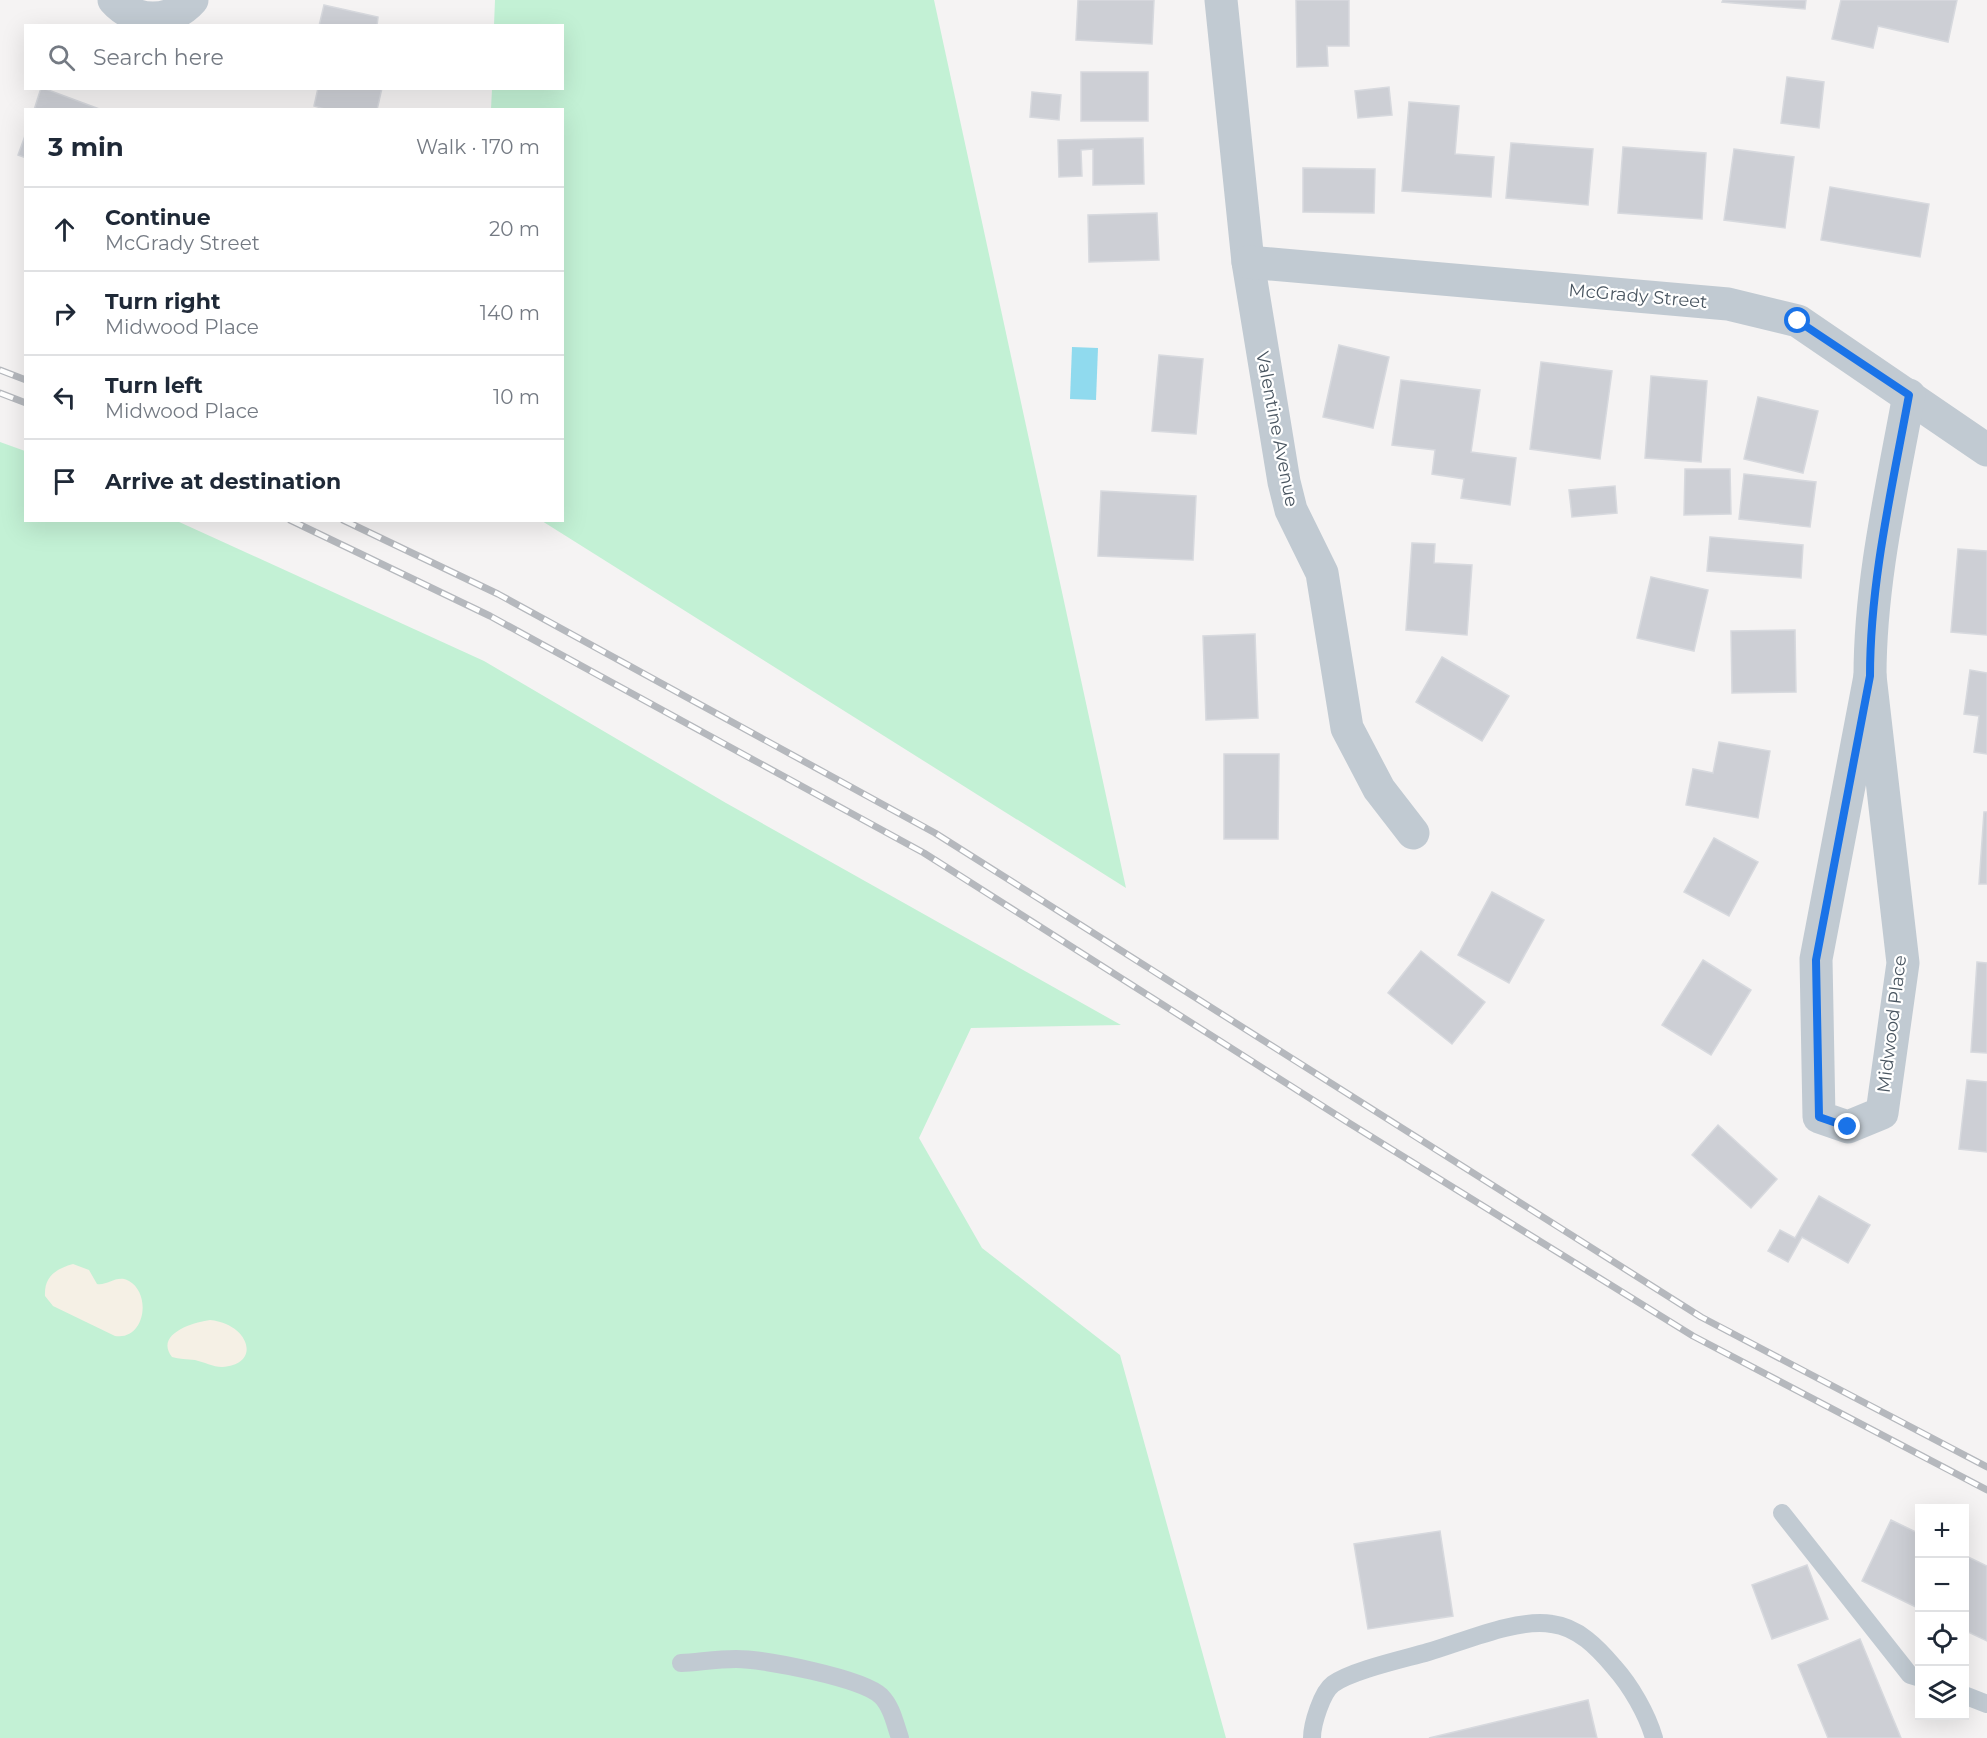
<!DOCTYPE html>
<meta charset="utf-8">
<style>
body{margin:0;font-family:Montserrat,sans-serif;background:#f2f2f3;color:#1f2937}
.controls{position:absolute;right:18px;bottom:18px;display:grid;overflow:hidden;border-radius:0px;box-shadow:0 6px 24px #0002}
.controls button{width:54px;height:54px;display:grid;place-items:center;padding:0;border:0;border-bottom:2px solid #e0e1e3;background:#fff;color:#1f2937;font:30px sans-serif}
.stop{position:absolute;width:18px;height:18px;margin:-14px;border:4px solid #1a73e8;border-radius:50%;background:#fff}
.stop.end{background:#1a73e8;border-color:#fff;box-shadow:0 2px 6px #0008}
.list{margin:0;padding:0;list-style:none}
h2{display:flex;justify-content:space-between;align-items:center;height:78px;margin:0;padding:0 24px;font-size:26px}
h2 small{font-size:20px;font-weight:400;color:#747a83}
.list li{display:grid;grid-template-columns:39px 1fr auto;gap:18px;align-items:center;box-sizing:border-box;height:84px;padding:0 24px;border-top:2px solid #e0e1e3}
.list b{display:block;font-size:22px;white-space:nowrap}
.list p{margin:0;font-size:20px;white-space:nowrap;color:#747a83}
.list em{font-size:20px;font-style:normal;color:#747a83}
.icon{flex:none;width:33px;height:33px;fill:none;stroke:currentColor;stroke-width:2;stroke-linecap:round;stroke-linejoin:round}
.map{position:relative;flex:none;width:1987px;height:1738px;overflow:hidden}
.search{position:absolute;background:#fff;box-shadow:0 6px 24px #0002;left:24px;top:24px;width:540px;height:66px;display:flex;align-items:center;gap:15px;box-sizing:border-box;padding:0 21px;border-radius:0px;color:#747a83;font-size:22px}
.panel{position:absolute;background:#fff;box-shadow:0 6px 24px #0002;left:24px;top:108px;width:540px;height:414px;border-radius:0px}
.map>svg:first-child{display:block}
.green{fill:#c3f1d5}
.sand{fill:#f5f0e5}
.water{fill:#90daee}
.building{fill:#cdcfd5;stroke:#d7d9de;stroke-width:1.5}
.lines{fill:none;stroke-linecap:round;stroke-linejoin:round}
.lane{stroke:#c1cad2;stroke-width:18}
.street{stroke:#c1cad2;stroke-width:33}
.rail-casing{stroke:#b5b8bd;stroke-width:7}
.rail{stroke:#fff;stroke-width:4.5;stroke-dasharray:14;stroke-linecap:butt}
.route{stroke:#1a73e8;stroke-width:8}
.labels{text-anchor:middle;dominant-baseline:central;stroke-width:4.5;stroke-linejoin:round;paint-order:stroke}
.street-label{font-size:18px;fill:#4a5661;stroke:#fff}
</style>
<div class="map">
<svg width="1987" height="1738" viewBox="0 0 1987 1738">
<rect width="100%" height="100%" fill="#f5f3f3"/>
<g class="green">
<polygon points="495,0 934,0 1126,888 542,521 562,520 562,110 491,109 492,89 562,88 562,26 494,25"/>
<polygon points="0,442 25,451 26,520 177,521 484,661 726,803 1121,1025 971,1028 919,1138 982,1248 1120,1355 1226,1738 0,1738"/>
</g>
<g class="sand">
<path d="M 73,1264 L 89,1270 L 97,1284 C 108,1286 117,1274 129,1281 C 152,1294 145,1341 115,1336 L 53,1306 L 45,1296 C 44,1276 56,1269 73,1264 Z"/>
<path d="M 210,1320 C 250,1324 262,1365 222,1367 C 213,1367 204,1362 195,1360 C 187,1359 179,1359 172,1357 C 154,1334 194,1322 210,1320 Z"/>
</g>
<polygon class="water" points="1072,347 1098,348 1096,400 1070,399"/>
<g class="building">
<polygon points="1078,0 1154,0 1152,44 1076,40"/>
<polygon points="1296,0 1349,0 1349,46 1327,46 1328,66 1297,67"/>
<polygon points="1723,0 1806,0 1805,9 1722,2"/>
<polygon points="1841,0 1957,0 1948,42 1878,26 1873,48 1832,39"/>
<polygon points="324,5 378,17 377,26 319,26"/>
<rect x="1081" y="72" width="67" height="49"/>
<polygon points="1787,77 1824,82 1819,128 1781,123"/>
<polygon points="1389,87 1392,115 1358,118 1355,91"/>
<polygon points="41,88 43,88 102,110 34,110"/>
<polygon points="318,88 382,88 377,110 328,110 314,106"/>
<polygon points="1032,92 1061,95 1059,120 1030,117"/>
<polygon points="1409,102 1459,106 1455,154 1494,157 1491,197 1402,191"/>
<polygon points="26,133 26,158 18,155"/>
<polygon points="1143,138 1144,184 1093,185 1093,149 1081,150 1082,176 1059,177 1058,140"/>
<polygon points="1511,143 1593,149 1588,205 1506,198"/>
<polygon points="1623,147 1706,153 1702,219 1618,213"/>
<polygon points="1734,149 1794,157 1785,228 1724,220"/>
<polygon points="1303,168 1375,169 1374,213 1303,212"/>
<polygon points="1830,187 1929,204 1920,257 1821,240"/>
<polygon points="1157,213 1159,260 1089,262 1088,215"/>
<polygon points="1339,345 1389,357 1373,428 1323,417"/>
<polygon points="1159,355 1203,359 1196,434 1152,431"/>
<polygon points="1541,362 1612,371 1600,459 1530,449"/>
<polygon points="1651,376 1707,381 1701,462 1645,458"/>
<polygon points="1401,380 1480,390 1471,452 1516,458 1510,505 1461,498 1464,479 1432,474 1435,450 1392,445"/>
<polygon points="1758,397 1818,411 1803,473 1744,459"/>
<polygon points="1685,469 1730,469 1731,514 1684,515"/>
<polygon points="1744,474 1816,482 1810,527 1739,519"/>
<polygon points="1615,486 1617,513 1572,517 1569,490"/>
<polygon points="1101,491 1196,496 1193,560 1098,556"/>
<polygon points="1710,537 1803,545 1801,578 1707,571"/>
<polygon points="1412,543 1435,544 1434,563 1472,565 1467,635 1406,630"/>
<polygon points="1958,549 1987,551 1987,635 1951,632"/>
<polygon points="1651,577 1708,590 1694,651 1637,638"/>
<polygon points="1795,630 1796,692 1732,693 1731,631"/>
<polygon points="1255,634 1258,718 1206,720 1203,636"/>
<polygon points="1442,657 1509,696 1482,741 1416,702"/>
<polygon points="1970,670 1987,673 1987,754 1974,752 1979,716 1964,714"/>
<polygon points="1719,742 1770,751 1758,818 1686,805 1693,769 1713,773"/>
<polygon points="1224,754 1279,754 1278,839 1224,839"/>
<polygon points="1984,812 1987,812 1987,884 1979,884"/>
<polygon points="1714,838 1758,862 1729,916 1684,892"/>
<polygon points="1492,892 1544,920 1509,983 1458,955"/>
<polygon points="1421,951 1485,1002 1452,1044 1388,993"/>
<polygon points="1703,960 1751,990 1711,1055 1662,1025"/>
<polygon points="1977,962 1987,963 1987,1053 1971,1052"/>
<polygon points="1967,1080 1987,1082 1987,1152 1959,1149"/>
<polygon points="1718,1125 1777,1179 1751,1208 1692,1155"/>
<polygon points="1819,1196 1870,1225 1848,1263 1802,1237 1788,1262 1768,1251 1780,1230 1795,1238"/>
<polygon points="1891,1520 1920,1534 1920,1609 1862,1581"/>
<polygon points="1440,1531 1453,1616 1368,1629 1354,1544"/>
<polygon points="1964,1555 1987,1566 1987,1641 1964,1630"/>
<polygon points="1807,1565 1828,1619 1772,1639 1752,1585"/>
<polygon points="1860,1639 1901,1738 1828,1738 1798,1665"/>
<polygon points="1588,1700 1597,1738 1429,1738"/>
</g>
<g class="lines">
<g class="lane">
<polyline points="1782,1513 1910,1675 1920,1678"/>
<path d="M 681,1663 C 699,1662 717,1659 736,1659 C 764,1659 862,1678 881,1696 C 892,1707 895,1724 900,1738"/>
<polyline points="1964,1695 1987,1704"/>
<path d="M 1312,1738 C 1312,1724 1322,1692 1333,1684 C 1353,1670 1404,1659 1428,1652 C 1463,1642 1516,1618 1552,1624 C 1578,1627 1598,1648 1614,1667 C 1631,1686 1647,1714 1654,1738"/>
</g>
<g class="street">
<path d="M 114,0 C 135,24 171,24 192,0"/>
<polyline points="1221,0 1248,262 1284,482 1291,510 1322,573 1347,728 1379,789 1413,833"/>
<polyline points="1248,262 1728,304 1798,321 1987,450"/>
<polygon points="1870,676 1903,963 1882,1113 1848,1127 1819,1117 1816,959"/>
<path d="M 1870,676 C 1870,582 1892,488 1909,395"/>
</g>
<g class="rail-casing">
<g id="rail">
<polyline points="0,370 26,380"/>
<polyline points="0,393 26,403"/>
<polyline points="290,520 490,616 924,853 1349,1123 1693,1336 1987,1490"/>
<polyline points="343,520 498,594 935,833 1701,1317 1987,1467"/>
</g>
</g>
<use href="#rail" class="rail"/>
</g>
<g class="lines">
<path class="route" d="M 1798,321 L 1909,395 C 1892,488 1870,582 1870,676 L 1816,960 L 1819,1117 L 1848,1127"/>
</g>
<g class="labels">
<g class="street-label">
<text transform="translate(1638 296) rotate(5)">McGrady Street</text>
<text transform="translate(1277 429) rotate(79)">Valentine Avenue</text>
<text transform="translate(1892 1024) rotate(-83)">Midwood Place</text>
</g>
</g>
</svg>
<div class="controls">
<button>+</button>
<button>−</button>
<button><svg class="icon" aria-label="locate" viewBox="0 0 24 24"><circle cx="12" cy="12" r="6"/><path d="M12 2v4M12 18v4M2 12h4M18 12h4"/></svg></button>
<button><svg class="icon" aria-label="layers" viewBox="0 0 24 24"><path d="M12 4l9 5-9 5-9-5zM3 14l9 5 9-5"/></svg></button>
</div>
<div class="stop" style="left:1798px;top:321px"></div>
<div class="stop end" style="left:1848px;top:1127px"></div>
<div class="search"><svg class="icon" aria-label="search" viewBox="0 0 24 24"><circle cx="10" cy="10" r="6"/><path d="M15 15l6 6"/></svg>Search here</div>
<section class="panel">
<h2>3 min<small>Walk · 170 m</small></h2>
<ul class="list">
<li><svg class="icon" aria-label="ahead" viewBox="0 0 24 24"><path d="M12 20V5M6 11l6-6 6 6"/></svg><div><b>Continue</b><p>McGrady Street</p></div><em>20 m</em></li>
<li><svg class="icon" aria-label="right" viewBox="0 0 24 24"><path d="M7 20v-9h11M14 6l5 5-5 5"/></svg><div><b>Turn right</b><p>Midwood Place</p></div><em>140 m</em></li>
<li><svg class="icon" aria-label="left" viewBox="0 0 24 24"><path d="M17 20v-9H6M10 6l-5 5 5 5"/></svg><div><b>Turn left</b><p>Midwood Place</p></div><em>10 m</em></li>
<li><svg class="icon" aria-label="arrive" viewBox="0 0 24 24"><path d="M6 21V4h12l-3 4 3 4H6"/></svg><div><b>Arrive at destination</b></div></li>
</ul>
</section>
</div>
